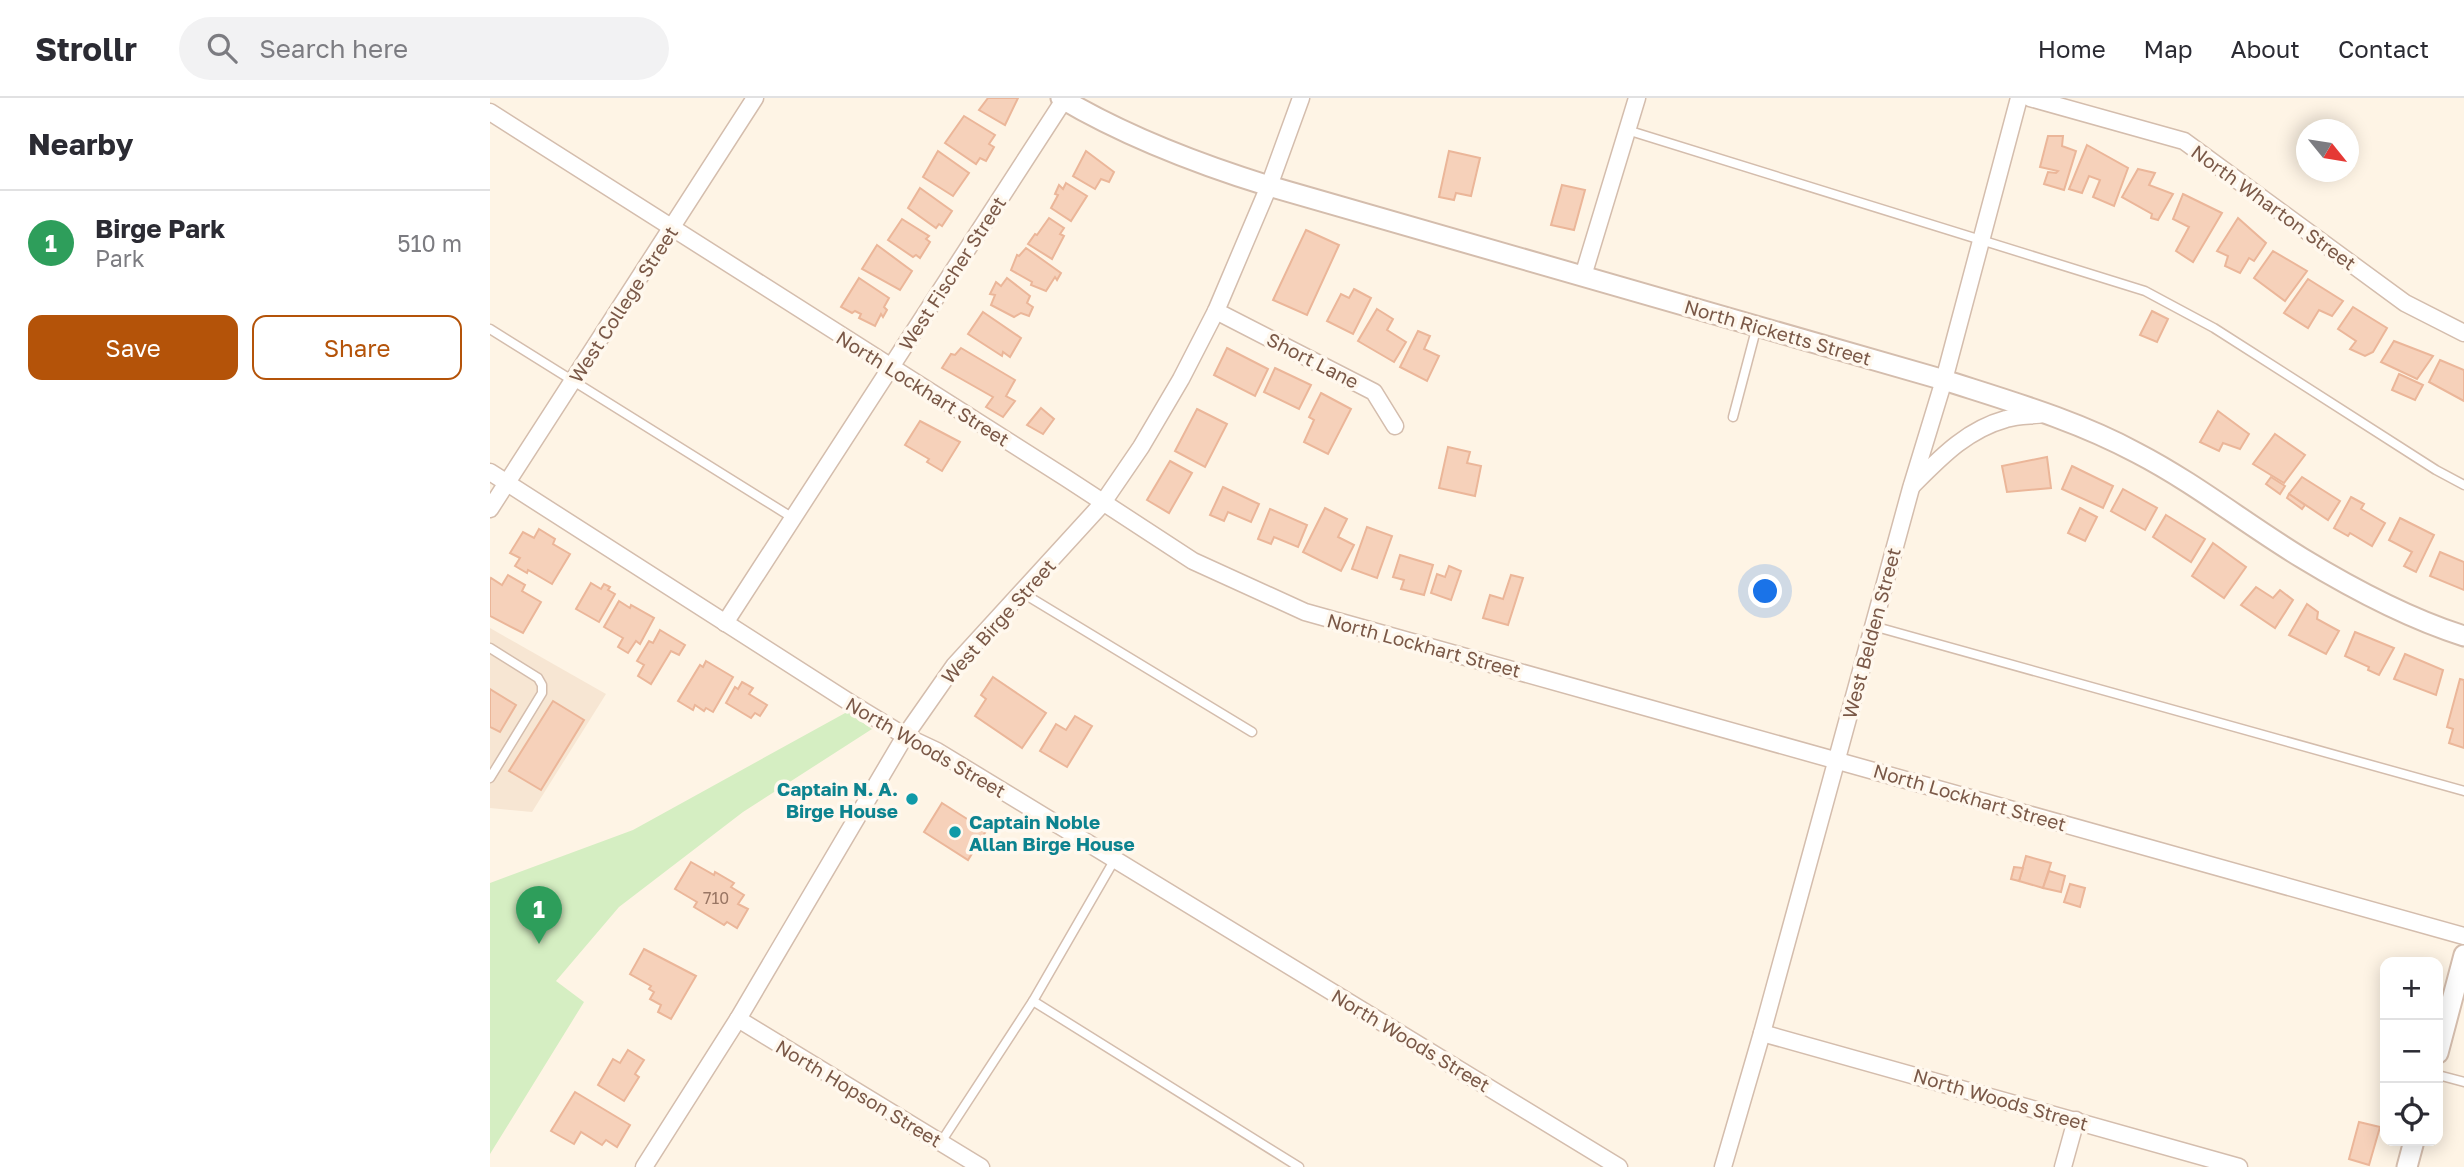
<!DOCTYPE html>
<meta charset="utf-8">
<style>
body{margin:0;font-family:"Golos Text",sans-serif;background:#f2f2f3;color:#2b2b33}
.controls{position:absolute;right:21px;bottom:21px;display:grid;overflow:hidden;border-radius:14px;box-shadow:0 4px 18px #0003}
.controls button{width:63px;height:63px;display:grid;place-items:center;padding:0;border:0;border-bottom:2px solid #e1e1e2;background:#fff;color:#2b2b33;font:35px sans-serif}
.compass{position:absolute;left:1806px;top:21px;width:63px;height:63px;border-radius:50%;background:#fff;box-shadow:0 4px 18px #0003;rotate:120deg}
.you{position:absolute;left:1276px;top:494px;width:24px;height:24px;margin:-18px;border:5px solid #fff;border-radius:50%;background:#1a73e8;box-shadow:0 0 0 10px #1a73e833}
.badge{display:grid;place-items:center;width:46px;height:46px;border-radius:50%;background:#b45309;color:#fff;font-size:23px;font-weight:700}
.pin{position:absolute;translate:-50% -58px;filter:drop-shadow(0 2px 4px #0008)}
.pin::after{content:'';position:absolute;top:37px;width:24px;height:21px;background:inherit;clip-path:polygon(0 0,100% 0,50% 100%)}
.list{margin:0;padding:0;list-style:none}
h2{display:flex;justify-content:space-between;align-items:center;height:91px;margin:0;padding:0 28px;font-size:30px}
h2 small{font-size:23px;font-weight:400;color:#7c7c81}
.list li{display:grid;grid-template-columns:46px 1fr auto;gap:21px;align-items:center;box-sizing:border-box;height:105px;padding:0 28px;border-top:2px solid #e1e1e2}
.list b{display:block;font-size:26px;white-space:nowrap}
.list p{margin:0;font-size:23px;white-space:nowrap;color:#7c7c81}
.list em{font-size:23px;font-style:normal;color:#7c7c81}
.actions{display:flex;gap:14px;padding:21px 28px}
.actions a{flex:1;padding:16px 0;border:2px solid #b45309;border-radius:14px;text-align:center;font-size:24px;color:#b45309}
.actions .main{background:#b45309;color:#fff}
.icon{flex:none;width:38px;height:38px;fill:none;stroke:currentColor;stroke-width:2;stroke-linecap:round;stroke-linejoin:round}
.map{position:relative;flex:none;width:1974px;height:1069px;overflow:hidden}
header{display:flex;align-items:center;gap:42px;box-sizing:border-box;height:98px;padding:0 35px;background:#fff;border-bottom:2px solid #e1e1e2}
header strong{font-size:33px}
nav{display:flex;gap:38px;margin-inline-start:auto;font-size:24px}
.search{width:490px;height:63px;background:#f2f2f3;display:flex;align-items:center;gap:18px;box-sizing:border-box;padding:0 24px;border-radius:38px;color:#7c7c81;font-size:26px}
main{display:flex}
aside{flex:1;background:#fff}
.map>svg:first-child{display:block}
.residential{fill:#f7e6d3}
.green{fill:#d5eec2}
.building{fill:#f6d1ba;stroke:#ebb699;stroke-width:2}
.lines{fill:none;stroke-linecap:round;stroke-linejoin:round}
.service-casing{stroke:#d4bdad;stroke-width:11}
.minor-casing{stroke:#d4bdad;stroke-width:19}
.tertiary-casing{stroke:#d4bdad;stroke-width:23}
.service{stroke:#fff;stroke-width:8}
.minor{stroke:#fff;stroke-width:16}
.tertiary{stroke:#fff;stroke-width:19}
.culture-dot{fill:#0f9aa8;stroke:#fff8ee;stroke-width:2.5}
.labels{text-anchor:middle;dominant-baseline:central;stroke-width:7;stroke-linejoin:round;paint-order:stroke}
.number-label{font-size:16px;fill:#997664}
.street-label{font-size:19px;fill:#7a5847;stroke:#fff8ee}
.culture-label{font-size:19px;font-weight:bold;fill:#0d838f;stroke:#fff8ee;text-anchor:end}
</style>
<header>
<strong>Strollr</strong>
<div class="search"><svg class="icon" aria-label="search" viewBox="0 0 24 24"><circle cx="10" cy="10" r="6"/><path d="M15 15l6 6"/></svg>Search here</div>
<nav><a>Home</a><a>Map</a><a>About</a><a>Contact</a></nav>
</header>
<main>
<aside>
<h2>Nearby<small></small></h2>
<ul class="list">
<li><span class="badge" style="background:#2e9e5b">1</span><div><b>Birge Park</b><p>Park</p></div><em>510 m</em></li>
</ul>
<div class="actions"><a class="main">Save</a><a>Share</a></div>
</aside>
<div class="map">
<svg width="1974" height="1069" viewBox="0 0 1974 1069">
<rect width="100%" height="100%" fill="#fef4e5"/>
<polygon class="residential" points="0,530 116,596 42,714 0,710"/>
<polygon class="green" points="357,614 382,631 253,714 129,809 66,883 94,904 0,1056 0,785 143,732"/>
<g class="building">
<polygon points="498,0 528,0 515,27 489,12"/>
<polygon points="474,18 505,37 499,46 504,49 496,63 490,60 486,66 455,45"/>
<polygon points="1558,38 1573,38 1572,48 1586,53 1574,92 1554,86 1558,74 1566,75 1568,73 1550,69"/>
<polygon points="1597,47 1638,70 1624,108 1603,99 1610,82 1599,78 1592,95 1579,91"/>
<polygon points="448,53 479,75 463,98 433,79"/>
<polygon points="596,53 624,74 619,84 611,81 605,91 583,78"/>
<polygon points="959,53 990,60 981,98 966,95 964,102 949,99"/>
<polygon points="1648,71 1665,75 1659,87 1683,96 1668,122 1661,120 1662,116 1632,99"/>
<polygon points="576,85 597,98 581,123 561,110 568,97 565,96 569,87 573,91"/>
<polygon points="1072,87 1095,92 1084,132 1061,127"/>
<polygon points="430,90 462,113 452,128 449,126 446,130 418,110"/>
<polygon points="1693,96 1732,115 1703,164 1686,153 1699,129 1683,121"/>
<polygon points="559,120 574,130 570,136 574,138 562,161 538,146 545,136 547,137"/>
<polygon points="1748,120 1776,145 1764,163 1759,160 1750,175 1735,168 1738,158 1727,153"/>
<polygon points="412,121 439,138 436,141 440,144 430,160 426,157 423,159 398,142"/>
<polygon points="816,132 849,147 817,217 783,202"/>
<polygon points="387,147 422,173 410,192 372,171"/>
<polygon points="536,150 571,175 567,182 565,179 556,193 541,187 542,184 521,172 527,157 529,158"/>
<polygon points="1783,153 1817,173 1795,203 1764,180"/>
<polygon points="369,180 399,200 394,209 397,212 393,219 391,216 385,228 369,220 371,216 365,213 362,215 351,209"/>
<polygon points="517,180 540,198 537,205 543,209 539,218 531,215 524,219 501,207 505,197 500,196 506,184 511,188"/>
<polygon points="1818,181 1853,203 1842,218 1829,212 1818,230 1794,215"/>
<polygon points="864,191 881,200 863,236 837,223 851,196 859,200"/>
<polygon points="1863,209 1897,230 1883,254 1875,258 1860,251 1866,243 1848,231"/>
<polygon points="887,211 903,221 897,232 916,244 904,264 868,243"/>
<polygon points="1662,213 1678,221 1667,244 1650,237"/>
<polygon points="493,214 531,240 520,259 513,254 512,258 478,236"/>
<polygon points="928,233 940,238 934,251 949,258 937,283 910,269"/>
<polygon points="1904,243 1943,258 1927,281 1891,264"/>
<polygon points="471,250 525,282 516,298 525,303 513,319 496,309 503,299 452,270 461,256 465,257"/>
<polygon points="737,250 778,271 765,298 724,277"/>
<polygon points="1950,262 1974,272 1974,303 1939,284"/>
<polygon points="785,270 821,287 809,311 774,294"/>
<polygon points="1909,276 1933,287 1925,302 1902,292"/>
<polygon points="831,295 861,311 838,356 814,344 824,322 819,319"/>
<polygon points="551,310 564,321 553,336 537,327"/>
<polygon points="707,311 737,326 715,369 685,353"/>
<polygon points="1728,313 1759,336 1750,351 1733,345 1729,353 1710,344"/>
<polygon points="430,323 470,344 452,373 437,364 439,361 415,347"/>
<polygon points="1785,336 1815,357 1794,385 1763,366"/>
<polygon points="958,349 980,354 977,365 991,368 985,398 949,390"/>
<polygon points="1557,359 1561,390 1517,394 1512,368"/>
<polygon points="680,363 702,375 679,415 657,402"/>
<polygon points="1582,368 1623,388 1613,410 1572,391"/>
<polygon points="1781,379 1795,388 1790,396 1776,386"/>
<polygon points="1812,379 1850,403 1838,422 1799,396"/>
<polygon points="733,389 769,406 761,424 738,414 734,423 720,417"/>
<polygon points="1633,391 1667,410 1655,432 1621,413"/>
<polygon points="1799,396 1815,407 1812,411 1797,400"/>
<polygon points="1861,399 1874,406 1871,411 1895,425 1882,448 1860,435 1858,438 1844,430"/>
<polygon points="835,410 857,421 848,439 864,447 851,473 813,454"/>
<polygon points="1590,410 1607,419 1595,443 1578,435"/>
<polygon points="780,411 817,427 808,449 784,439 781,446 768,441"/>
<polygon points="1676,417 1715,441 1701,464 1663,439"/>
<polygon points="1910,420 1944,437 1926,474 1914,468 1922,454 1899,442"/>
<polygon points="877,429 902,438 887,480 862,471"/>
<polygon points="49,431 65,441 63,446 80,456 62,486 38,472 37,475 25,468 30,460 20,455 33,434 44,440"/>
<polygon points="1723,445 1756,469 1734,500 1702,478"/>
<polygon points="1950,454 1974,464 1974,492 1940,478"/>
<polygon points="910,457 943,467 934,497 911,491 914,482 903,479"/>
<polygon points="959,468 971,473 961,502 941,495 947,476 955,479"/>
<polygon points="18,477 35,487 32,493 51,504 33,535 0,518 0,482 1,480 12,487"/>
<polygon points="1021,477 1033,480 1018,527 993,520 1000,497 1013,501"/>
<polygon points="101,485 111,491 114,486 120,489 118,492 125,496 109,524 86,511"/>
<polygon points="1766,489 1783,500 1790,492 1803,502 1785,530 1751,507"/>
<polygon points="129,503 140,510 141,507 164,520 150,546 146,543 138,555 128,549 133,540 114,529"/>
<polygon points="1817,506 1828,514 1827,521 1849,533 1836,556 1799,537"/>
<polygon points="170,532 195,547 189,557 181,553 161,586 148,578 154,567 147,563 159,543 163,545"/>
<polygon points="1865,534 1904,550 1889,577 1878,572 1879,569 1855,558"/>
<polygon points="1915,556 1953,572 1946,597 1904,581"/>
<polygon points="216,563 243,579 223,614 216,610 214,613 205,607 203,612 188,603 210,567 213,569"/>
<polygon points="503,579 556,615 532,650 485,618 496,601 491,597"/>
<polygon points="1970,581 1974,582 1974,650 1959,645 1963,631 1957,629"/>
<polygon points="252,584 263,590 259,596 277,607 270,618 265,615 261,620 236,605 245,589 248,591"/>
<polygon points="0,591 26,607 10,634 0,629"/>
<polygon points="63,603 94,622 51,692 19,673"/>
<polygon points="585,618 602,628 577,669 550,653 566,626 576,632"/>
<polygon points="452,705 496,733 478,762 434,734"/>
<polygon points="1536,758 1561,765 1553,790 1529,783"/>
<polygon points="201,764 224,777 225,774 244,785 241,789 254,797 248,806 258,811 247,830 237,824 234,827 204,809 207,804 185,791"/>
<polygon points="1524,769 1533,770 1529,783 1521,781"/>
<polygon points="1559,773 1575,778 1571,794 1553,790"/>
<polygon points="1580,786 1595,790 1590,809 1574,804"/>
<polygon points="154,851 206,878 181,921 168,914 171,907 160,901 164,894 159,891 161,888 140,876"/>
<polygon points="138,952 154,962 145,976 149,979 134,1003 108,987 123,961 130,965"/>
<polygon points="85,994 140,1027 127,1049 116,1042 112,1047 91,1034 84,1046 61,1033"/>
<polygon points="1869,1024 1890,1029 1879,1067 1859,1061"/>
</g>
<g class="lines">
<g class="service-casing">
<g id="service">
<polyline points="1137,32 1655,193 1724,230 1946,372 1974,387"/>
<polyline points="0,231 303,420"/>
<polyline points="1243,319 1267,228"/>
<polyline points="531,494 762,634"/>
<polyline points="1383,528 1974,693"/>
<polyline points="0,550 48,580 52,587 52,595 0,680"/>
<polyline points="543,903 809,1069"/>
<polyline points="1948,977 1974,984"/>
<polyline points="451,1044 543,903 625,761"/>
</g>
</g>
<g class="minor-casing">
<g id="minor">
<polyline points="1540,0 1694,43 1915,205 1974,235"/>
<polyline points="0,14 576,380 703,463 815,514 1974,838"/>
<polyline points="1093,178 1147,0"/>
<polyline points="726,213 884,294 905,328"/>
<polyline points="0,374 359,604 415,638 447,653 1129,1069"/>
<path d="M 1422,388 C 1450,360 1476,332 1516,321 C 1528,317 1542,318 1554,316"/>
<polyline points="0,411 265,0"/>
<polyline points="235,525 574,2"/>
<polyline points="248,921 491,1069"/>
<polyline points="1272,935 1749,1069"/>
<polyline points="154,1069 248,921 415,638 464,568 612,406 651,349 691,281 726,213 779,88 811,0"/>
<polyline points="1233,1069 1272,935 1421,390 1454,282 1529,0"/>
<polyline points="1573,1069 1586,1022"/>
</g>
</g>
<g class="tertiary-casing">
<g id="tertiary">
<path d="M 571,0 C 635,38 708,66 779,88 L 1454,282 C 1519,303 1586,322 1647,355 C 1705,385 1756,426 1812,460 C 1863,491 1917,520 1974,538"/>
<polyline points="1948,955 1974,857"/>
<polyline points="1917,1069 1924,1043"/>
</g>
</g>
<use href="#service" class="service"/>
<use href="#minor" class="minor"/>
<use href="#tertiary" class="tertiary"/>
</g>
<g class="culture-dot">
<circle cx="422" cy="701" r="7"/>
<circle cx="465" cy="734" r="7"/>
</g>
<g class="labels">
<g class="number-label">
<text x="226" y="800">710</text>
</g>
<g class="street-label">
<text transform="translate(1784 109) rotate(36)">North Wharton Street</text>
<text transform="translate(462 175) rotate(-57)">West Fischer Street</text>
<text transform="translate(133 206) rotate(-57)">West College Street</text>
<text transform="translate(1288 234) rotate(16)">North Ricketts Street</text>
<text transform="translate(823 262) rotate(27)">Short Lane</text>
<text transform="translate(433 290) rotate(32)">North Lockhart Street</text>
<text transform="translate(508 523) rotate(-48)">West Birge Street</text>
<text transform="translate(1381 535) rotate(-75)">West Belden Street</text>
<text transform="translate(934 547) rotate(15)">North Lockhart Street</text>
<text transform="translate(436 649) rotate(30)">North Woods Street</text>
<text transform="translate(1480 699) rotate(16)">North Lockhart Street</text>
<text transform="translate(921 942) rotate(31)">North Woods Street</text>
<text transform="translate(369 995) rotate(31)">North Hopson Street</text>
<text transform="translate(1511 1001) rotate(16)">North Woods Street</text>
</g>
<g class="culture-label">
<text x="408" y="690">Captain N. A.<tspan x="408" dy="22">Birge House</tspan></text>
<text x="479" y="723" text-anchor="start">Captain Noble<tspan x="479" dy="22">Allan Birge House</tspan></text>
</g>
</g>
</svg>
<div class="controls">
<button>+</button>
<button>−</button>
<button><svg class="icon" aria-label="locate" viewBox="0 0 24 24"><circle cx="12" cy="12" r="6"/><path d="M12 2v4M12 18v4M2 12h4M18 12h4"/></svg></button>
</div>
<svg class="compass" viewBox="-18 -18 36 36"><path d="M0-13l5 13h-10z" fill="#e53935"/><path d="M0 13l5-13h-10z" fill="#7c7c81"/></svg>
<div class="you"></div>
<div class="pin badge" style="left:49px;top:846px;background:#2e9e5b">1</div>
</div>
</main>
